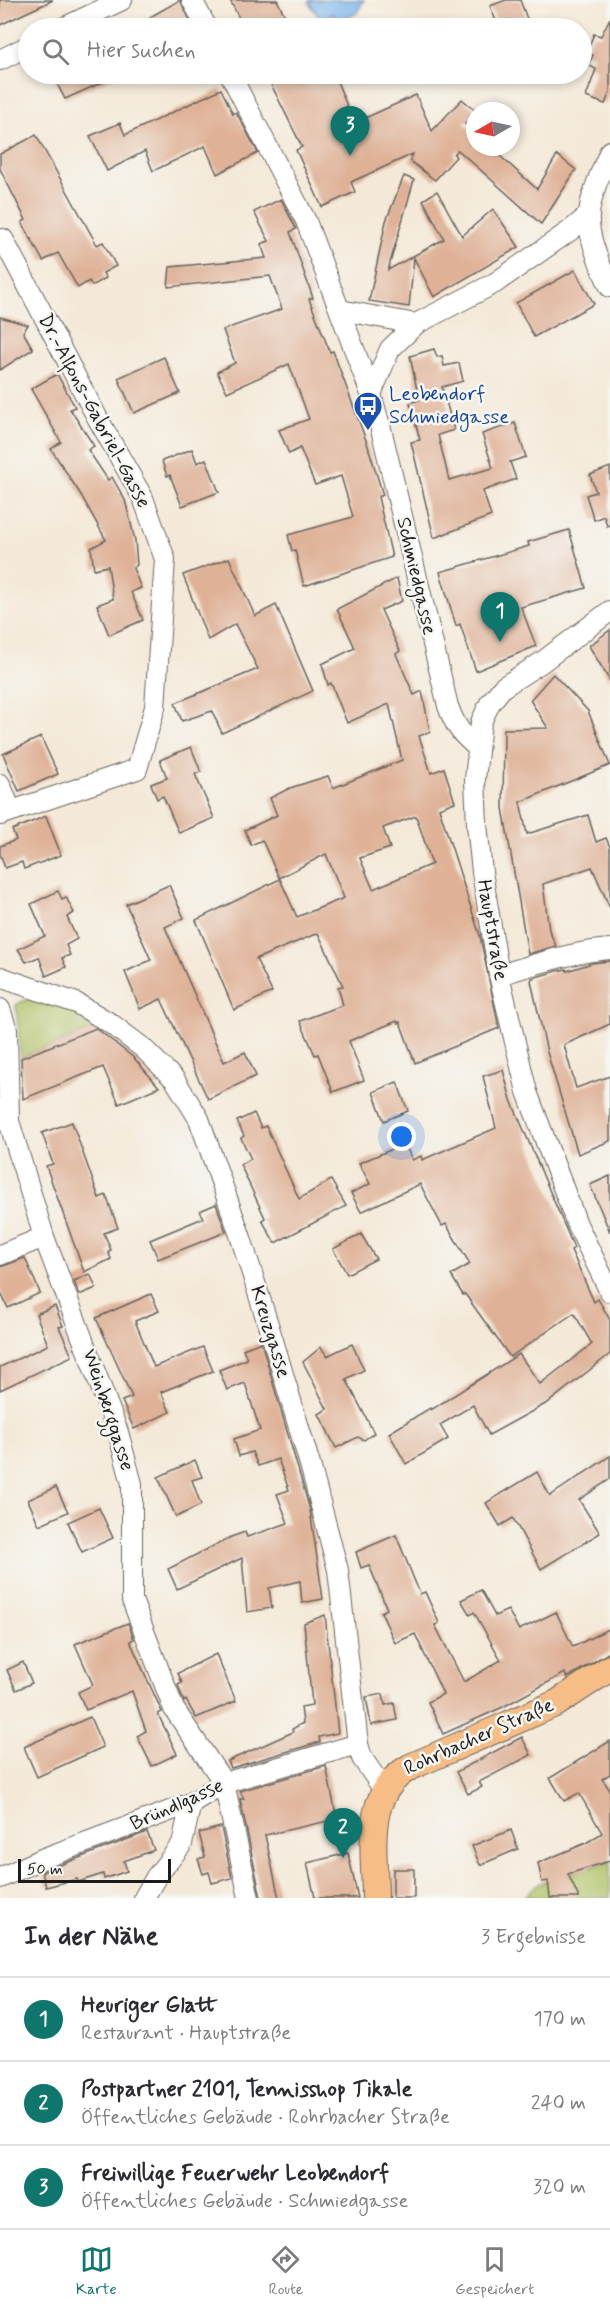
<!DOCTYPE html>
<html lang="de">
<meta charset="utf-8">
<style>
body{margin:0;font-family:Mynerve,sans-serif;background:#f7f7f7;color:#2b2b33}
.compass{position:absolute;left:466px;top:102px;width:54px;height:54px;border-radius:50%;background:#fff;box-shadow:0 3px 9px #0003;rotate:261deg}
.scale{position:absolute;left:18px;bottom:15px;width:153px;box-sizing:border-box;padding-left:6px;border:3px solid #1c1c1c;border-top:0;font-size:16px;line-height:21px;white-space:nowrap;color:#1c1c1c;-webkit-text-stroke:4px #f6f6f2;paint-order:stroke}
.you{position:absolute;left:402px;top:1137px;width:21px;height:21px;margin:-15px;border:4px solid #fff;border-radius:50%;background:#1a73e8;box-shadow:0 0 0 9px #1a73e833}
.badge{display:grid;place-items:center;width:39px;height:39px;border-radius:50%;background:#0f766e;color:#fff;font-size:20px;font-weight:700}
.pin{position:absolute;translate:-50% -50px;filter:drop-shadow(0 2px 3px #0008)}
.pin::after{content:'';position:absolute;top:32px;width:21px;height:18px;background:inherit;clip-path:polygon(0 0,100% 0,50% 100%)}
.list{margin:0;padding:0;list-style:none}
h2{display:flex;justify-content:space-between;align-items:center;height:78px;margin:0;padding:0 24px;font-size:26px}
h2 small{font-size:20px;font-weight:400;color:#7c7c81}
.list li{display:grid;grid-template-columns:39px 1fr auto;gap:18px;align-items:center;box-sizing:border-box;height:84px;padding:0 24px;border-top:2px solid #e1e1e2}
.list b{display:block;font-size:22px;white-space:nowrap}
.list p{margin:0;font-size:20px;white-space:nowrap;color:#7c7c81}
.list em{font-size:20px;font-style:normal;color:#7c7c81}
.icon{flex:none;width:33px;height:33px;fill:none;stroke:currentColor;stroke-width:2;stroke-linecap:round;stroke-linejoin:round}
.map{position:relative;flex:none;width:610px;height:1898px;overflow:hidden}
.search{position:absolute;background:#fff;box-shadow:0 3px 9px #0003;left:18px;right:18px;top:18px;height:66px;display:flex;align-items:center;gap:15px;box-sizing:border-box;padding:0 21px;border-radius:33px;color:#7c7c81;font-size:22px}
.sheet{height:330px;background:#fff}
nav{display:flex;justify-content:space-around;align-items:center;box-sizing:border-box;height:84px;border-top:2px solid #e1e1e2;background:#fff;font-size:16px;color:#7c7c81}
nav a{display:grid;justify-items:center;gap:3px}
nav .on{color:#0f766e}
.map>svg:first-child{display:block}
.green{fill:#afc063;stroke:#666e40;stroke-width:1.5}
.water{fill:#7db5ed;stroke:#4c6884;stroke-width:1.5}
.building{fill:#dfb298;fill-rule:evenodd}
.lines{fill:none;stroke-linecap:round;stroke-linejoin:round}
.minor-casing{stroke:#68645e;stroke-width:22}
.major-casing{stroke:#68645e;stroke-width:28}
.minor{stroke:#fff;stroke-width:20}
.major{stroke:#f6be86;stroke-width:26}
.labels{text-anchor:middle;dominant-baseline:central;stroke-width:5;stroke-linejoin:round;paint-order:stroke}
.transit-label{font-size:20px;fill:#164399;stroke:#f6f6f2;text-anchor:start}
.street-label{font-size:20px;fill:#1c1c1c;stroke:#f6f6f2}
</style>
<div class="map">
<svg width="610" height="1898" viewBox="0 0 610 1898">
<rect width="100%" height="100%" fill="#f6f6f2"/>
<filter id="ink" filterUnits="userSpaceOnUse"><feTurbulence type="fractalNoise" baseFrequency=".0167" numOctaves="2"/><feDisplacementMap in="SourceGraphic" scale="12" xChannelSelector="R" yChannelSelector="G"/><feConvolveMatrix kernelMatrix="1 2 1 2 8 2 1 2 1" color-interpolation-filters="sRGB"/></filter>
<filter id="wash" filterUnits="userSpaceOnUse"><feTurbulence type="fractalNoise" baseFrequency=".008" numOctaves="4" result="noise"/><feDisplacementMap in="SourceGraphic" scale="24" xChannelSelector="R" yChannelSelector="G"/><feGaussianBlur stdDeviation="1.35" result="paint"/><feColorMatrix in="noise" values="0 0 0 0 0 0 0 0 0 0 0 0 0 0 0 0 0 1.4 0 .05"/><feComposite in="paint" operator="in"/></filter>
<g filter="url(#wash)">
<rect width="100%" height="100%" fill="#f4e9d8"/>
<g class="green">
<polygon points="33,996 52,1000 98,1027 21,1058 16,1005"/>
<polygon points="610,1861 610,1898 523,1898 536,1885"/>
</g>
<polygon class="water" points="310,0 364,0 356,14 337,21 333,13 321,20 309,3"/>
<g id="blocks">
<g class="building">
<polygon points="0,0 53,0 0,25"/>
<polygon points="180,0 194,28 157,28 150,17"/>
<polygon points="230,0 277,0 291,28 244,28"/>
<polygon points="506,0 520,0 529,24 518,28 499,28 490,6"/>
<polygon points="610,18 610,92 605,104 586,97 596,69 588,65 593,55 586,53 594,34 601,36"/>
<polygon points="52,74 121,74 65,99"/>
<polygon points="266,74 334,74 354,123 416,95 432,131 462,99 476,111 465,124 475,133 475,147 490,147 537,189 557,155 576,170 541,224 458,150 454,154 456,157 435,180 410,161 413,154 351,182 355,192 322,207 296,150 302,147"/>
<polygon points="221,89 233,114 236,112 258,153 217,174 205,146 153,171 145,151 107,171 90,136 120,123 125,135"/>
<polygon points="36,135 97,245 103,242 116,266 103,273 106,278 92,286 89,281 78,288 58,253 43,261 22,222 26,220 0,169 0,154"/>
<polygon points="404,176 414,180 388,270 444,239 423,200 437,191 462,236 493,209 519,247 434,297 414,258 409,307 369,301 386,221"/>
<polygon points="281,199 296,229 290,232 313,298 309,299 330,352 333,351 367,443 383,495 378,497 392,557 304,586 295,550 292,551 288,535 353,517 341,476 315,485 300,448 289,454 279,430 309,419 289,364 227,392 217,372 235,363 223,330 282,309 270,276 168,287 170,267 266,258 261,244 269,241 254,212"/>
<polygon points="575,270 594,304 534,337 516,303"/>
<polygon points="0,317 28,325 23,332 33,349 0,370"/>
<polygon points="434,349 437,357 442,356 444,366 459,363 463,381 442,387 454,430 438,435 449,480 493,468 482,434 515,423 526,457 510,462 516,479 483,491 491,516 434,538 411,442 420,440 410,403 419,400 410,356"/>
<polygon points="164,357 180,393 134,413 118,378"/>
<polygon points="57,374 75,407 70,409 94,446 88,450 108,480 112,477 125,500 135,540 137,565 133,568 141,588 131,592 143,620 109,635 97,605 113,599 108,566 94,569 91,548 106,540 81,495 51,449 61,442 31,389"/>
<polygon points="192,449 197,463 206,459 219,492 182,506 170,475 167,476 162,461"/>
<polygon points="610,467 610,525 607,526 604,516 594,520 586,495 596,492 590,475"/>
<polygon points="569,530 586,588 521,607 536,646 476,671 460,624 456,626 440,572 529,546 528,542"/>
<polygon points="229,558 255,616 276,605 313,691 222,733 212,711 182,721 175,703 258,669 235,624 208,640 183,575"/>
<path d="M 397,578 L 402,601 L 381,610 L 400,651 L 396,654 L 414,695 L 422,691 L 430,732 L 419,736 L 431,773 L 444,768 L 455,802 L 439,808 L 480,936 L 499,1028 L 415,1063 L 400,1022 L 398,1023 L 397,1021 L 349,1041 L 364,1080 L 333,1092 L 318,1054 L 315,1055 L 300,1021 L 343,1005 L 338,987 L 343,986 L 318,933 L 256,959 L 272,992 L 234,1010 L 196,920 L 280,879 L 297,917 L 344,898 L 326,854 L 279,878 L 262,840 L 251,845 L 245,830 L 277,815 L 270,798 L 290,788 L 328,776 L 333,788 L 402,760 L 389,704 L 347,723 L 331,683 L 328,685 L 322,664 L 355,648 L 337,609 ZM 416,816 L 432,864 L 373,889 L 360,858 L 390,848 L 383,828 Z"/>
<polygon points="610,630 610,681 589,646"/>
<polygon points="553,674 588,711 610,765 520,802 527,834 588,815 596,842 606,838 610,847 610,908 592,867 543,884 549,930 556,946 528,954 503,808 504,729 548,728 530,700"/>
<polygon points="41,737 58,774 19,791 3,754"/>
<polygon points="191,747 201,772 195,774 214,818 179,833 163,796 157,799 151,784 167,778 160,760"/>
<polygon points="46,816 61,855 24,869 22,862 5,868 0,854 0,846 16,840 12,830"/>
<polygon points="169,885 184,918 165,927 224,1062 245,1052 256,1076 208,1099 161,999 140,1009 125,972 151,960 126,904"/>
<polygon points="58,891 62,899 66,897 74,913 67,917 77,939 66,945 70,955 62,958 66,967 46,976 39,957 26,962 18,949 45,936 31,904"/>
<polygon points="610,961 610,1024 564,1045 576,1088 610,1076 610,1141 578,1154 547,1052 531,981 532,978 557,971 566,969 567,971 592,963"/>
<polygon points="96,1028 134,1058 159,1087 119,1104 103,1067 23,1099 21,1058"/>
<polygon points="503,1070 511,1100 574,1248 571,1250 594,1302 598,1299 610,1320 610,1354 549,1402 489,1435 473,1405 440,1425 448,1439 406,1464 389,1433 430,1408 431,1410 519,1354 540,1384 592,1344 574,1313 510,1357 465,1294 463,1295 451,1275 470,1264 446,1224 442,1226 420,1184 361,1212 351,1193 370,1184 359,1163 405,1144 412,1160 421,1156 422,1160 496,1128 483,1076"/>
<polygon points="397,1082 408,1111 384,1121 373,1092"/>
<polygon points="254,1113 261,1128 266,1126 299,1199 331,1180 346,1206 275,1243 262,1220 265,1218 240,1164 251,1159 241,1138 244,1136 237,1121"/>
<polygon points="72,1122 99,1198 106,1195 118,1228 104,1233 111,1250 108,1251 111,1259 84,1272 46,1166 53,1164 42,1133"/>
<polygon points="610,1176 610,1232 590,1185"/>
<polygon points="216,1204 226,1232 158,1259 150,1240 203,1218 200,1211"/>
<polygon points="361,1234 376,1259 347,1274 333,1249"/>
<polygon points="25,1258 40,1293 8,1308 0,1291 0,1267"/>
<polygon points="90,1274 96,1288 79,1295 74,1281"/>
<polygon points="151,1294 159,1311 135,1321 154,1367 203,1347 213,1371 161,1392 170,1412 134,1429 122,1401 132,1397 96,1318"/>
<polygon points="55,1306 63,1326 59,1327 72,1356 0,1390 0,1367 48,1345 36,1314"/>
<polygon points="261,1342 310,1510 323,1599 302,1603 300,1581 269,1588 272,1608 247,1612 242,1558 177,1589 168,1569 231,1537 245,1532 247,1537 288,1523 277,1494 289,1490 278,1459 258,1466 252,1452 239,1456 234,1439 260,1430 245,1383 227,1390 219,1370 247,1359 243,1349"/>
<polygon points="352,1344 364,1370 346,1379 374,1433 364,1440 358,1437 336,1448 319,1414 327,1409 303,1362 321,1347 327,1356"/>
<polygon points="610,1456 610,1479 579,1500 600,1533 541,1569 513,1518 500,1526 486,1503 537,1472 550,1496"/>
<polygon points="195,1460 202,1477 192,1480 201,1505 176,1517 158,1477"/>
<polygon points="56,1487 68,1512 39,1525 28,1500"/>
<polygon points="99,1508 113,1538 82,1552 68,1522"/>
<polygon points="396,1535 420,1594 425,1592 439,1623 435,1625 464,1682 501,1660 474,1612 470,1615 461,1600 481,1590 495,1616 508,1610 519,1630 556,1612 573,1647 610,1628 610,1652 567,1678 565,1673 503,1707 443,1734 428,1702 443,1694 415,1634 395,1643 381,1612 387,1609 369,1565 361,1568 356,1552"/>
<polygon points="325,1615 338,1733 319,1737 320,1742 231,1768 228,1761 293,1732 292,1729 303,1723 301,1707 312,1705 304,1623"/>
<polygon points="128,1623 134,1639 130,1641 162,1712 158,1714 177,1754 152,1766 137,1736 146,1731 132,1691 86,1710 78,1692 93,1685 75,1644"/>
<polygon points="216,1654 236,1701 196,1718 186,1700 184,1702 178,1685 182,1683 178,1673"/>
<polygon points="23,1662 32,1683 16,1690 7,1670"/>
<polygon points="383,1694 385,1705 394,1703 397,1720 371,1725 366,1697"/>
<polygon points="90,1717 103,1747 37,1777 24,1747"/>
<polygon points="522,1737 531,1755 479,1782 482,1787 468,1794 456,1772"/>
<polygon points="610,1741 610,1774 602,1779 610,1790 610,1861 568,1874 579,1898 550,1898 548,1881 542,1882 538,1863 586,1843 602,1833 579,1793 564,1801 550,1778"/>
<polygon points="326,1766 337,1819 265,1835 279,1898 261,1898 240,1799 244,1799 240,1791"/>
<polygon points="221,1827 232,1878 212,1883 209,1872 203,1874 198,1859 205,1857 199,1833"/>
<polygon points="511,1830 518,1849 480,1865 472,1846"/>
<polygon points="147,1832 154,1850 124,1861 127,1871 104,1879 103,1874 78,1882 77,1879 46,1887 42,1872"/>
<polygon points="348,1853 358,1898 315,1898 307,1863"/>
<rect x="393" y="1869" width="21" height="29"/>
</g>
</g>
</g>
<g filter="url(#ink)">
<use href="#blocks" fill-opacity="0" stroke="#68645e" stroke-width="1.5"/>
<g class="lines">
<g class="minor-casing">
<g id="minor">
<polyline points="192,0 207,28"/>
<polyline points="63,28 122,0"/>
<polyline points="0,60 28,46"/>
<path d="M 230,74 L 306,221 L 371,394 L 381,429 L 448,706 C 455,726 461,734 478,748"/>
<path d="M 610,151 C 602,170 591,193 589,214 C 587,236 601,268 610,287"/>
<polyline points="0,241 3,239 98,419 143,498 165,559 155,707 137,769 0,815"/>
<polyline points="340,310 416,324"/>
<polyline points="371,394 390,349 416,324 495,283 571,230 589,215"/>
<polyline points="610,611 542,662 503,687 490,703 481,722 475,780 477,824 482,872 499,975 527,1092 577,1224 610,1292"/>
<polyline points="0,784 11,811"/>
<path d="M 499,975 C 536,964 572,952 610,949"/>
<polyline points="0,977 76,1003 110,1023 143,1048 175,1080 199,1119 240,1235 272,1337 311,1468 338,1570 358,1744 362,1758 384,1790"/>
<polyline points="0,1009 7,1030 9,1121 44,1237 118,1432 132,1484 132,1600 174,1709 224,1783 249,1898"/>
<polyline points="0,1255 44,1237"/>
<polyline points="0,1878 44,1858 191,1803 224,1783 358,1744"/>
<polyline points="144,1898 156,1877 182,1844 191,1803"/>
</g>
</g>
<g class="major-casing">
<path id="major" d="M 375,1898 C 375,1851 362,1794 410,1767 L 557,1703 L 610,1668"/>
</g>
<use href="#minor" class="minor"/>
<use href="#major" class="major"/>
</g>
</g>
<defs>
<g id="bus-pin" transform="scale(1.5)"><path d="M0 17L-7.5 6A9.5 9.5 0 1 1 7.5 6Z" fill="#1a4fb4" stroke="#f6f6f2"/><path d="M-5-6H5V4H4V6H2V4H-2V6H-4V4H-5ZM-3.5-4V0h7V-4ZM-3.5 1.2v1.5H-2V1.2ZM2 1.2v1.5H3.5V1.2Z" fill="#fff"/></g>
</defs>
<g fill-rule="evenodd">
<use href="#bus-pin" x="368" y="406"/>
</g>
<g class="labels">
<g class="transit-label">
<text x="389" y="394">Leobendorf<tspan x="389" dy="23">Schmiedgasse</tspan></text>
</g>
<g class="street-label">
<text transform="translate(94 411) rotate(62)">Dr.-Alfons-Gabriel-Gasse</text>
<text transform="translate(416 576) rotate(77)">Schmiedgasse</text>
<text transform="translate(492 930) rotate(80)">Hauptstraße</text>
<text transform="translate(270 1332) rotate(73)">Kreuzgasse</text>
<text transform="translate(108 1410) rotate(72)">Weinberggasse</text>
<text transform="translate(479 1737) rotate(-24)">Rohrbacher Straße</text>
<text transform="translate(177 1805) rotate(-24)">Bründlgasse</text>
</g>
</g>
</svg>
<svg class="compass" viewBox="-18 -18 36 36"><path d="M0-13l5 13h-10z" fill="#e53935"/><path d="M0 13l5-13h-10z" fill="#7c7c81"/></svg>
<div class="scale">50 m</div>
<div class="you"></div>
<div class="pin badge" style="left:500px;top:642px">1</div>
<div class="pin badge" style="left:343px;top:1858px">2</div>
<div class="pin badge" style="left:350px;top:156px">3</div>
<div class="search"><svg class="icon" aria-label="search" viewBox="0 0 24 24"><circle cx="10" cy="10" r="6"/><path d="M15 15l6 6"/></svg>Hier suchen</div>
</div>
<section class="sheet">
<h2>In der Nähe<small>3 Ergebnisse</small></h2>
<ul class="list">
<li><span class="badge">1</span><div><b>Heuriger Glatt</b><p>Restaurant · Hauptstraße</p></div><em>170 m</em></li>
<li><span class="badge">2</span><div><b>Postpartner 2101, Tennisshop Tikale</b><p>Öffentliches Gebäude · Rohrbacher Straße</p></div><em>240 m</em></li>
<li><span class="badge">3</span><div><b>Freiwillige Feuerwehr Leobendorf</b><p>Öffentliches Gebäude · Schmiedgasse</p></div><em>320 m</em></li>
</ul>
</section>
<nav>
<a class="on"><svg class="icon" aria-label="map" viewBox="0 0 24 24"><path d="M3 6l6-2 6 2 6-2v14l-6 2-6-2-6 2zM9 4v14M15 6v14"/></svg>Karte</a>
<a><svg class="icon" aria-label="directions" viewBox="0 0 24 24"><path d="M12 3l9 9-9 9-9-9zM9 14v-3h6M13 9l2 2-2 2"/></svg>Route</a>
<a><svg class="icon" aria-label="saved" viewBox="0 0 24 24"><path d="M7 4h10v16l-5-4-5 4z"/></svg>Gespeichert</a>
</nav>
